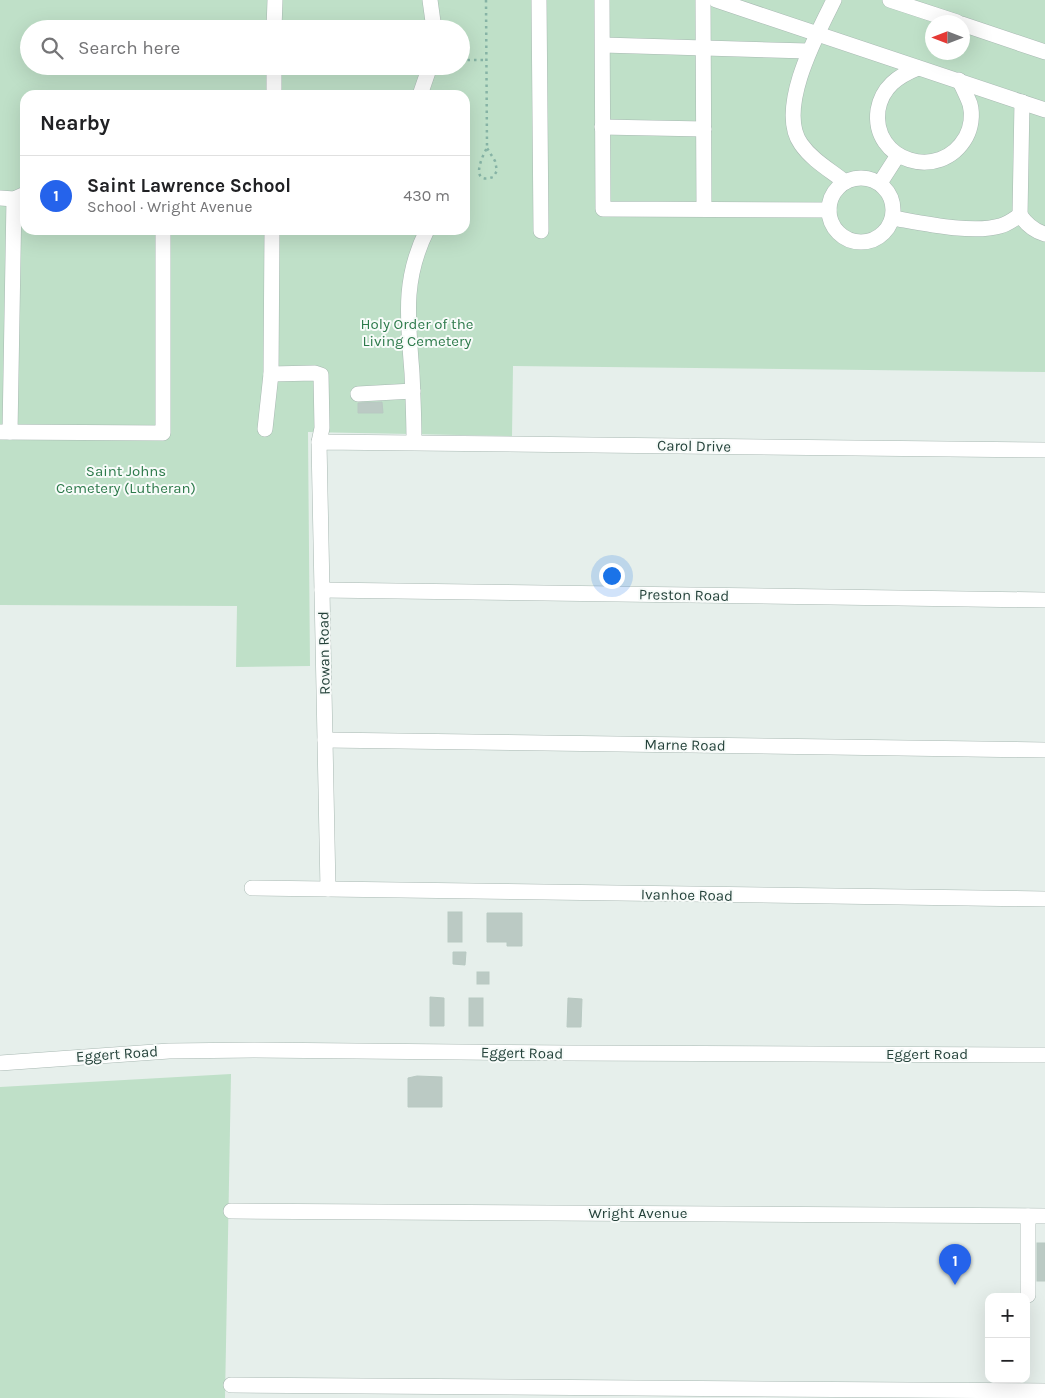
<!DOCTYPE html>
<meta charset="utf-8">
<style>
body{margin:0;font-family:Karla,sans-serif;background:#f2f2f2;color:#202124}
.controls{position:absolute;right:15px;bottom:15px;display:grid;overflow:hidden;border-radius:10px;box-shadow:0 5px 20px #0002}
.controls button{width:45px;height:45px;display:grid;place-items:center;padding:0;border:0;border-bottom:1px solid #e0e0e0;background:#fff;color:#202124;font:25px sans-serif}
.compass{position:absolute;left:925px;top:15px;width:45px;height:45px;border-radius:50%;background:#fff;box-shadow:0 5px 20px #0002;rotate:270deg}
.you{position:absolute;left:611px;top:575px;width:18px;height:18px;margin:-12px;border:4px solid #fff;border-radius:50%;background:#1a73e8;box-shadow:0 0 0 8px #1a73e833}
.badge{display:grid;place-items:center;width:32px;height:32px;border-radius:50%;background:#2563eb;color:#fff;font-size:16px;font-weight:700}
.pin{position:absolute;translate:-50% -41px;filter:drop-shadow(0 1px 2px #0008)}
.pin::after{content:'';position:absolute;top:26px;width:18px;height:15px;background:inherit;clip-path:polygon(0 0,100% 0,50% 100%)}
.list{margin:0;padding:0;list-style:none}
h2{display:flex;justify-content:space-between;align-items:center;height:65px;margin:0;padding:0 20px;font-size:21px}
h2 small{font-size:16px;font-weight:400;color:#757577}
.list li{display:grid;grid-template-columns:32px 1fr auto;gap:15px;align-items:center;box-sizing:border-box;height:80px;padding:0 20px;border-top:1px solid #e0e0e0}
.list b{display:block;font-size:19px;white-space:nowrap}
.list p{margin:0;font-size:16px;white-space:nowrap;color:#757577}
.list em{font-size:16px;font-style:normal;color:#757577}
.icon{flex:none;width:28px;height:28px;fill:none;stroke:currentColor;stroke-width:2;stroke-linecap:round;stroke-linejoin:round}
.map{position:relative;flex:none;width:1045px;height:1398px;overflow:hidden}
.search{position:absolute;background:#fff;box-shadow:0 5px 20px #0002;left:20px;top:20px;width:450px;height:55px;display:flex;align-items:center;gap:12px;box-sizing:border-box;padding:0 18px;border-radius:28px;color:#757577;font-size:19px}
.panel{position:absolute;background:#fff;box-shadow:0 5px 20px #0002;left:20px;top:90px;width:450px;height:145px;border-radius:15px}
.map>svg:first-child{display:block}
.green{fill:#bfe0c8;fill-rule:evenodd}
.building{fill:#bbcac4;stroke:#b8c9c2}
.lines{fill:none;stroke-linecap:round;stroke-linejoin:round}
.minor-casing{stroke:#a8b8b2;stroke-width:16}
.path{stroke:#86b3a5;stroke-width:2.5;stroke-dasharray:2.5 4;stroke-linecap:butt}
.minor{stroke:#fff;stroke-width:15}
.labels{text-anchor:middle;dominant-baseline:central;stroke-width:4;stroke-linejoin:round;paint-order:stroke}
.park-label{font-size:15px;fill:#2d7a4b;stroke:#f7fbf9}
.street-label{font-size:15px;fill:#24423a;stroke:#f7fbf9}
</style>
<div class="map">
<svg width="1045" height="1398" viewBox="0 0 1045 1398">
<rect width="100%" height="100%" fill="#e6efeb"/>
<g class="green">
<path d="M 0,0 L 1045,0 L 1045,372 L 513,366 L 512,436 L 308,432 L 310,666 L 236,667 L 237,606 L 0,605 ZM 932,22 L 962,22 L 962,52 L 932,52 ZM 29,29 L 461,29 L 461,66 L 29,66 ZM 25,95 L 465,95 L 465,230 L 25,230 Z"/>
<polygon points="231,1074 225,1398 0,1398 0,1087"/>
</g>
<g class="building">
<polygon points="382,402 383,413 358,413 358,403"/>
<rect x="448" y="912" width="14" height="30"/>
<polygon points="487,913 522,913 522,946 507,946 507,942 487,942"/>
<polygon points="453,952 466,952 465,965 453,964"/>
<rect x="477" y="972" width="12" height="12"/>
<polygon points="430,997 444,998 444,1026 430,1026"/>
<rect x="469" y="998" width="14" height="28"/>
<polygon points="568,998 582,999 581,1027 567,1027"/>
<polygon points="417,1076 442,1077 442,1107 408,1107 408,1078"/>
<rect x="1037" y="1243" width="8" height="38"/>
</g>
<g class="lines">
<g class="minor-casing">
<g id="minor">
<polyline points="430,0 434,29"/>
<polyline points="539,0 541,231"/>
<polyline points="602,0 603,209 829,210"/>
<polyline points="703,0 704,209"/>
<polyline points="716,0 1045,110"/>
<path d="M 834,0 C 817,34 776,109 801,144 C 812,160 830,170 845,182"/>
<polyline points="890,0 957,22"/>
<polyline points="962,24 1045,52"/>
<polyline points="274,29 275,0"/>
<polyline points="603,45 808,51"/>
<path d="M 918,68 C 898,76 882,87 878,110 C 871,161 940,183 966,137 C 971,128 973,115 970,104 C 967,96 963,88 959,80"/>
<polyline points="274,95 274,66"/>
<polyline points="420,95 430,66"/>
<polyline points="602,127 704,129"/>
<circle cx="861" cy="210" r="32"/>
<polyline points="880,183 898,155"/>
<polyline points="0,198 14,199 25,194"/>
<polyline points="1020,215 1022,102"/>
<path d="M 893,218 C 922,223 972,234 1000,226 C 1008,224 1014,219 1020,215 C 1027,225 1034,231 1045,234"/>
<polyline points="271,374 315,373 321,375 322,428 319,442"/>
<polyline points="358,394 413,391"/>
<polyline points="265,429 271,374 272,230"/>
<polyline points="0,432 163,433 163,230"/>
<polyline points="10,432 14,199"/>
<path d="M 414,442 C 414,419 413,396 412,373 C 408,320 402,280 427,230"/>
<polyline points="322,590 1045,600"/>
<polyline points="325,740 1045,750"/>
<polyline points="252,888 1045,899"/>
<polyline points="328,889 319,442 1045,450"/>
<polyline points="0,1063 169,1051 254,1050 568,1053 1045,1055"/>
<polyline points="231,1211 1045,1216"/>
<polyline points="1028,1216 1028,1295"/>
<polyline points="231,1385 1045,1391"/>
</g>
</g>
<g class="path">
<path d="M 486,0 L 487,148 C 481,158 470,185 493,177 L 497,171 L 495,161 L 487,148"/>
<polyline points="461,60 486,60"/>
</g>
<use href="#minor" class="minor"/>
</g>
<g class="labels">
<g class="park-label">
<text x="417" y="324">Holy Order of the<tspan x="417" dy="17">Living Cemetery</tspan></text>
<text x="126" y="471">Saint Johns<tspan x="126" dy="17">Cemetery (Lutheran)</tspan></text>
</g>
<g class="street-label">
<text transform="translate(694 446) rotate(1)">Carol Drive</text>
<text transform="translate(684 595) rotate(1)">Preston Road</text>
<text transform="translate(324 653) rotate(-91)">Rowan Road</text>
<text transform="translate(685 745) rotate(1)">Marne Road</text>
<text transform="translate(687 895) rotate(1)">Ivanhoe Road</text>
<text transform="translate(522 1053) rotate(1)">Eggert Road</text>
<text transform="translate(117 1054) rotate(-4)">Eggert Road</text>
<text x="927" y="1054">Eggert Road</text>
<text x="638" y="1213">Wright Avenue</text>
</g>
</g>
</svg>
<div class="controls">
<button>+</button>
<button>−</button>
</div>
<svg class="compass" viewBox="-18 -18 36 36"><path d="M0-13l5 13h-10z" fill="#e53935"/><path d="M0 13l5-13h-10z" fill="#757577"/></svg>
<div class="you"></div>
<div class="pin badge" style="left:955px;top:1285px">1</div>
<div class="search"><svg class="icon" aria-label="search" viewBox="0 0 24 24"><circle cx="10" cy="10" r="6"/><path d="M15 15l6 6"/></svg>Search here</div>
<section class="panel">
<h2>Nearby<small></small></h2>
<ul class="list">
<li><span class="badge">1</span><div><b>Saint Lawrence School</b><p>School · Wright Avenue</p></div><em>430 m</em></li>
</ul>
</section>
</div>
